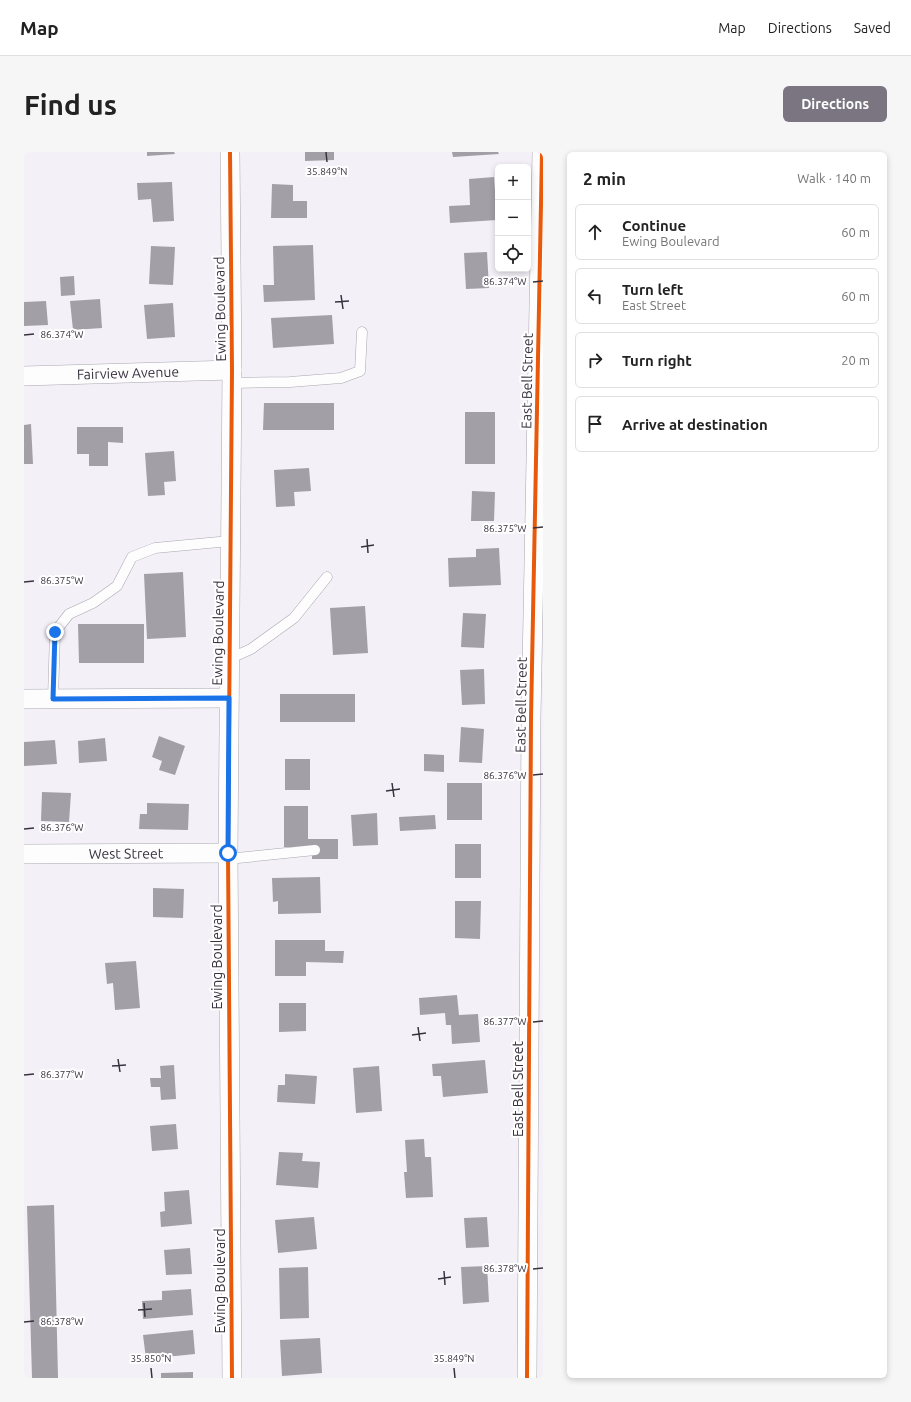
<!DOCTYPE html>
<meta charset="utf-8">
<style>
body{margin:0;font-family:Ubuntu,sans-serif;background:#f6f6f6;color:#222}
.controls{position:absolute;right:12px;top:12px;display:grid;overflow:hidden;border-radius:6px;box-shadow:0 2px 6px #0003}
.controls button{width:36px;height:36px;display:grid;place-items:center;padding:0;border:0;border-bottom:1px solid #e0e0e0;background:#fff;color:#222;font:20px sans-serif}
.stop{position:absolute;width:12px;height:12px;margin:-9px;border:3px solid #1a73e8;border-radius:50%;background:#fff}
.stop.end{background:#1a73e8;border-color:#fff;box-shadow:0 1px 4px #0008}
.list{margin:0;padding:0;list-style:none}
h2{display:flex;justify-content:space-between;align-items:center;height:52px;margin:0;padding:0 16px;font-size:17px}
h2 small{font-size:13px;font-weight:400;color:#767676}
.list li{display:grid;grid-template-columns:26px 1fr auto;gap:12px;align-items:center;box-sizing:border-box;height:56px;margin:0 8px 8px;padding:0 8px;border:1px solid #e0e0e0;border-radius:6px}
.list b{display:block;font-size:15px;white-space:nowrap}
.list p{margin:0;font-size:13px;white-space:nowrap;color:#767676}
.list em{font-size:13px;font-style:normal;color:#767676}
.icon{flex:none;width:22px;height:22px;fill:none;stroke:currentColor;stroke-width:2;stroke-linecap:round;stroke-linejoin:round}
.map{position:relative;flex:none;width:519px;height:1226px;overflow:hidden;border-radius:6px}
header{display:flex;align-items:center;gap:24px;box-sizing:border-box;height:56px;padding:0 20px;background:#fff;border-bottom:1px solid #e0e0e0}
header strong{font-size:19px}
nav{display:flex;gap:22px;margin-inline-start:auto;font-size:14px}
.intro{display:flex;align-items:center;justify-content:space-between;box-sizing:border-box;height:96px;padding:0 24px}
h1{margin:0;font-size:28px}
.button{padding:10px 18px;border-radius:6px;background:#7a7580;color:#fff;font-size:14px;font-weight:700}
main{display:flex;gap:24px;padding:0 24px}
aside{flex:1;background:#fff;border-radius:6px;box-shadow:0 2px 6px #0003}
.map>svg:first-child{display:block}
.building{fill:#a39fa7}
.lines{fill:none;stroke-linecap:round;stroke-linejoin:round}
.service-casing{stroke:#aaa6af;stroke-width:11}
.minor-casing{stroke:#aaa6af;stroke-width:20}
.service{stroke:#fdfdfe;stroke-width:10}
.minor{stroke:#fdfdfe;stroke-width:19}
.cycleway-casing{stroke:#fff;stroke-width:6}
.cycleway{stroke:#e8590c;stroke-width:4}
.route{stroke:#1a73e8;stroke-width:5}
.ticks{fill:none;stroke:#393340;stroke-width:1.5}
.labels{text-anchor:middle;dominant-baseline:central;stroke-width:4;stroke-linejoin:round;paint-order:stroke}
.street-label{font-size:14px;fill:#393340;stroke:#fff}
.ticks-label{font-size:10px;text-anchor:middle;fill:#393340;stroke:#fff;stroke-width:4;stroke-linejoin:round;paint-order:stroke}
</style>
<header>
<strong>Map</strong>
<nav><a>Map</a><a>Directions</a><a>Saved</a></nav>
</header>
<div class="intro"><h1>Find us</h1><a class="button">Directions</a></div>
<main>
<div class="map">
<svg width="519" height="1226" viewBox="0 0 519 1226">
<rect width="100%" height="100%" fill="#f3f0f7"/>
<g class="building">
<polygon points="123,0 150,0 151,2 123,4"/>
<polygon points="281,0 310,0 310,8 281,9"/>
<polygon points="428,0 474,0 475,2 429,5"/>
<polygon points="470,25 473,68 426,71 425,54 446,53 445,27"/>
<polygon points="148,30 150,69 129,70 127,47 114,48 113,31"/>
<polygon points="248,32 269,33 269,49 283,49 283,66 247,66"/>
<polygon points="289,93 291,148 240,150 239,133 250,133 249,94"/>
<polygon points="127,94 151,95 149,133 125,132"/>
<polygon points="463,100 465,136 442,137 440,101"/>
<polygon points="50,124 51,143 37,144 36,125"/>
<polygon points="76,147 78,176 49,178 46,149"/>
<polygon points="22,149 24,173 0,174 0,150"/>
<polygon points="149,151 151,185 123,187 120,153"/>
<polygon points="308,163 310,192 249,196 247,166"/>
<polygon points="240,251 310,251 310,278 239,278"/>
<rect x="441" y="260" width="30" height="52"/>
<polygon points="7,272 9,312 0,312 0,273"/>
<polygon points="53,275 99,275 99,291 84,290 84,314 65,314 65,302 53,302"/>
<polygon points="150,299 152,329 140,330 141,343 124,344 121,301"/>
<polygon points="285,316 287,339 270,340 271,354 252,355 250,318"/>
<polygon points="448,339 471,340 470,369 447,369"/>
<polygon points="475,396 477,433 425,435 424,406 452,405 452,397"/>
<polygon points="159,420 162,485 123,487 120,422"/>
<polygon points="341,454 344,501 309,503 306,456"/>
<polygon points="439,461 462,462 460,496 437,495"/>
<polygon points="54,472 120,472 120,511 55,511"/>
<polygon points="460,517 461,552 438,553 436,518"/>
<rect x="256" y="542" width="75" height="28"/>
<polygon points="437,575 460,577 458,611 435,610"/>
<polygon points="135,584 161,594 151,623 135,618 138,609 128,605"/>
<polygon points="81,586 83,609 55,611 54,589"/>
<polygon points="31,588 33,612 0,614 0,590"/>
<polygon points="400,602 420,603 420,620 400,619"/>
<rect x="261" y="607" width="25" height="31"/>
<rect x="423" y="631" width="35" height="37"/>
<polygon points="18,640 47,641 45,670 17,669"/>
<polygon points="123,651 165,652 164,678 115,677 116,662 123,662"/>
<polygon points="260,654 284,654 284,687 314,687 314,707 288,707 288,695 260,695"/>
<polygon points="353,661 354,693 329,694 327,663"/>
<polygon points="411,663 412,677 376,679 375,665"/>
<rect x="431" y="692" width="26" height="34"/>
<polygon points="296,725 297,761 254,762 254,749 249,750 248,726"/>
<polygon points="129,736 160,737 159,766 129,765"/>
<polygon points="431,749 457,749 456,787 431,786"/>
<polygon points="251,788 301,788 301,799 320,799 319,811 282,810 282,824 251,824"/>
<polygon points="112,809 116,856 91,858 89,831 83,832 81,811"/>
<polygon points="433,843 435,863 454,862 456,890 428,892 427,873 422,873 421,861 396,863 395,846"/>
<polygon points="255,851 282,851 282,879 255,880"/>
<polygon points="461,908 464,941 419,945 417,924 409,924 408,912"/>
<polygon points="150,913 152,947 137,948 136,935 127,935 126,926 137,926 136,914"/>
<polygon points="355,914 358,959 332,961 329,916"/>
<polygon points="261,922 293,924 291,952 253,950 254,933 261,933"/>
<polygon points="152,972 154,997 128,999 126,974"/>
<polygon points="400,987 401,1005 407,1005 409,1045 382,1046 380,1020 383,1020 381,988"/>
<polygon points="255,1000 279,1001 278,1009 296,1010 294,1036 252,1033"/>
<polygon points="165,1038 168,1072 137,1075 136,1060 141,1059 140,1040"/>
<polygon points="30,1053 34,1226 8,1226 3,1054"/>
<polygon points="290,1065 293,1097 254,1101 251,1068"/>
<polygon points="463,1065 465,1095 442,1096 440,1066"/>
<polygon points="166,1096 168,1122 142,1123 140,1098"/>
<polygon points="463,1114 465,1150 439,1152 437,1115"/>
<polygon points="284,1115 285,1166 256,1167 255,1116"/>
<polygon points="167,1137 169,1163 119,1167 118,1149 138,1148 138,1139"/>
<polygon points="169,1178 171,1202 122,1207 119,1183"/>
<polygon points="296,1186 298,1221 258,1224 256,1188"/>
<polygon points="169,1220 169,1226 137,1226 137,1221"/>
</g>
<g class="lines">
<g class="service-casing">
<g id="service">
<polyline points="208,231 266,230 317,226 336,219 338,180"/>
<polyline points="205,507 227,497 270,466 303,425"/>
<polyline points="29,547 31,480 45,462 69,451 93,434 108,405 131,396 206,389"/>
<polyline points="204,707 291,698"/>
</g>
</g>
<g class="minor-casing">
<g id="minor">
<polyline points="206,0 208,218 204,701 208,1226"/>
<path id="s1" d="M 0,224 L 208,218"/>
<polyline points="0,547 205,546"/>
<path id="s2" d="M 0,702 L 204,701"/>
<polyline points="503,1226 507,566 518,0"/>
</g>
</g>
<use href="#service" class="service"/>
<use href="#minor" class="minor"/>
<g class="cycleway-casing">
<g id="cycleway">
<polyline points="206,0 208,218 204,701 208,1226"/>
<polyline points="503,1226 507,566 518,0"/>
</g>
</g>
<use href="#cycleway" class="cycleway"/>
</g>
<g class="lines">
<polyline class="route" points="31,480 29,547 205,546 204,701"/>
</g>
<path class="ticks" d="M 302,0 L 303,10M 509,130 L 519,129M 317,143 L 319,157M 311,150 L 325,149M 0,183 L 10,182M 509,376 L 519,375M 343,387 L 344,401M 337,395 L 350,393M 0,430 L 10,429M 509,623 L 519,622M 368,631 L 370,645M 362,639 L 376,637M 0,677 L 10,676M 509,870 L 519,869M 394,875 L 396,889M 388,883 L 402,881M 94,907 L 96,920M 88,914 L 102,913M 0,923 L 10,922M 509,1117 L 519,1116M 420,1119 L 421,1133M 414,1127 L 427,1125M 120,1151 L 121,1165M 114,1158 L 128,1157M 0,1170 L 10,1169M 127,1216 L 128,1226M 430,1216 L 431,1226"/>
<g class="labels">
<g class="street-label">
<text transform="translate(196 157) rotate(-91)">Ewing Boulevard</text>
<text stroke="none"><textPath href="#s1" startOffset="104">Fairview Avenue</textPath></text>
<text transform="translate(503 229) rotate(-89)">East Bell Street</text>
<text transform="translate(194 481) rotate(-89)">Ewing Boulevard</text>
<text transform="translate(497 553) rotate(-89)">East Bell Street</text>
<text stroke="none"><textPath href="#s2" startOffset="102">West Street</textPath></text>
<text transform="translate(193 805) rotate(-90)">Ewing Boulevard</text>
<text transform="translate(494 937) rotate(-90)">East Bell Street</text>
<text transform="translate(196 1129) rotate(-90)">Ewing Boulevard</text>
</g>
</g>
<g class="ticks-label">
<text x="303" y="23">35.849°N</text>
<text x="481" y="133">86.374°W</text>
<text x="38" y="186">86.374°W</text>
<text x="481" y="380">86.375°W</text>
<text x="38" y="432">86.375°W</text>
<text x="481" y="627">86.376°W</text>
<text x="38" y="679">86.376°W</text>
<text x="481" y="873">86.377°W</text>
<text x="38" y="926">86.377°W</text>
<text x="481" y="1120">86.378°W</text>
<text x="38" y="1173">86.378°W</text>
<text x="127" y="1210">35.850°N</text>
<text x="430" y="1210">35.849°N</text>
</g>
</svg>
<div class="controls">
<button>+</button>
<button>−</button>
<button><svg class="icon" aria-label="locate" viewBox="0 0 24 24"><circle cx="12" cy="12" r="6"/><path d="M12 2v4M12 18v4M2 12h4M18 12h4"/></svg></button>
</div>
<div class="stop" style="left:204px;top:701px"></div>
<div class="stop end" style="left:31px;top:480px"></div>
</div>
<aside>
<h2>2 min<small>Walk · 140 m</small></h2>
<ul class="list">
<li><svg class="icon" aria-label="ahead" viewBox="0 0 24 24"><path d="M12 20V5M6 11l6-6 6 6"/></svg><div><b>Continue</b><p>Ewing Boulevard</p></div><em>60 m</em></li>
<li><svg class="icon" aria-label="left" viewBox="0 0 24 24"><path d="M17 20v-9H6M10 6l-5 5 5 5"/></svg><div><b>Turn left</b><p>East Street</p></div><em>60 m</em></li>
<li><svg class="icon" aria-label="right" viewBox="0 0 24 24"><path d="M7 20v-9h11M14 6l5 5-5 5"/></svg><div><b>Turn right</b></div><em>20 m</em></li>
<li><svg class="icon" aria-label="arrive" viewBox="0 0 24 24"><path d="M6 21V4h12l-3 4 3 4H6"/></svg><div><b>Arrive at destination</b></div></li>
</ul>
</aside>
</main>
